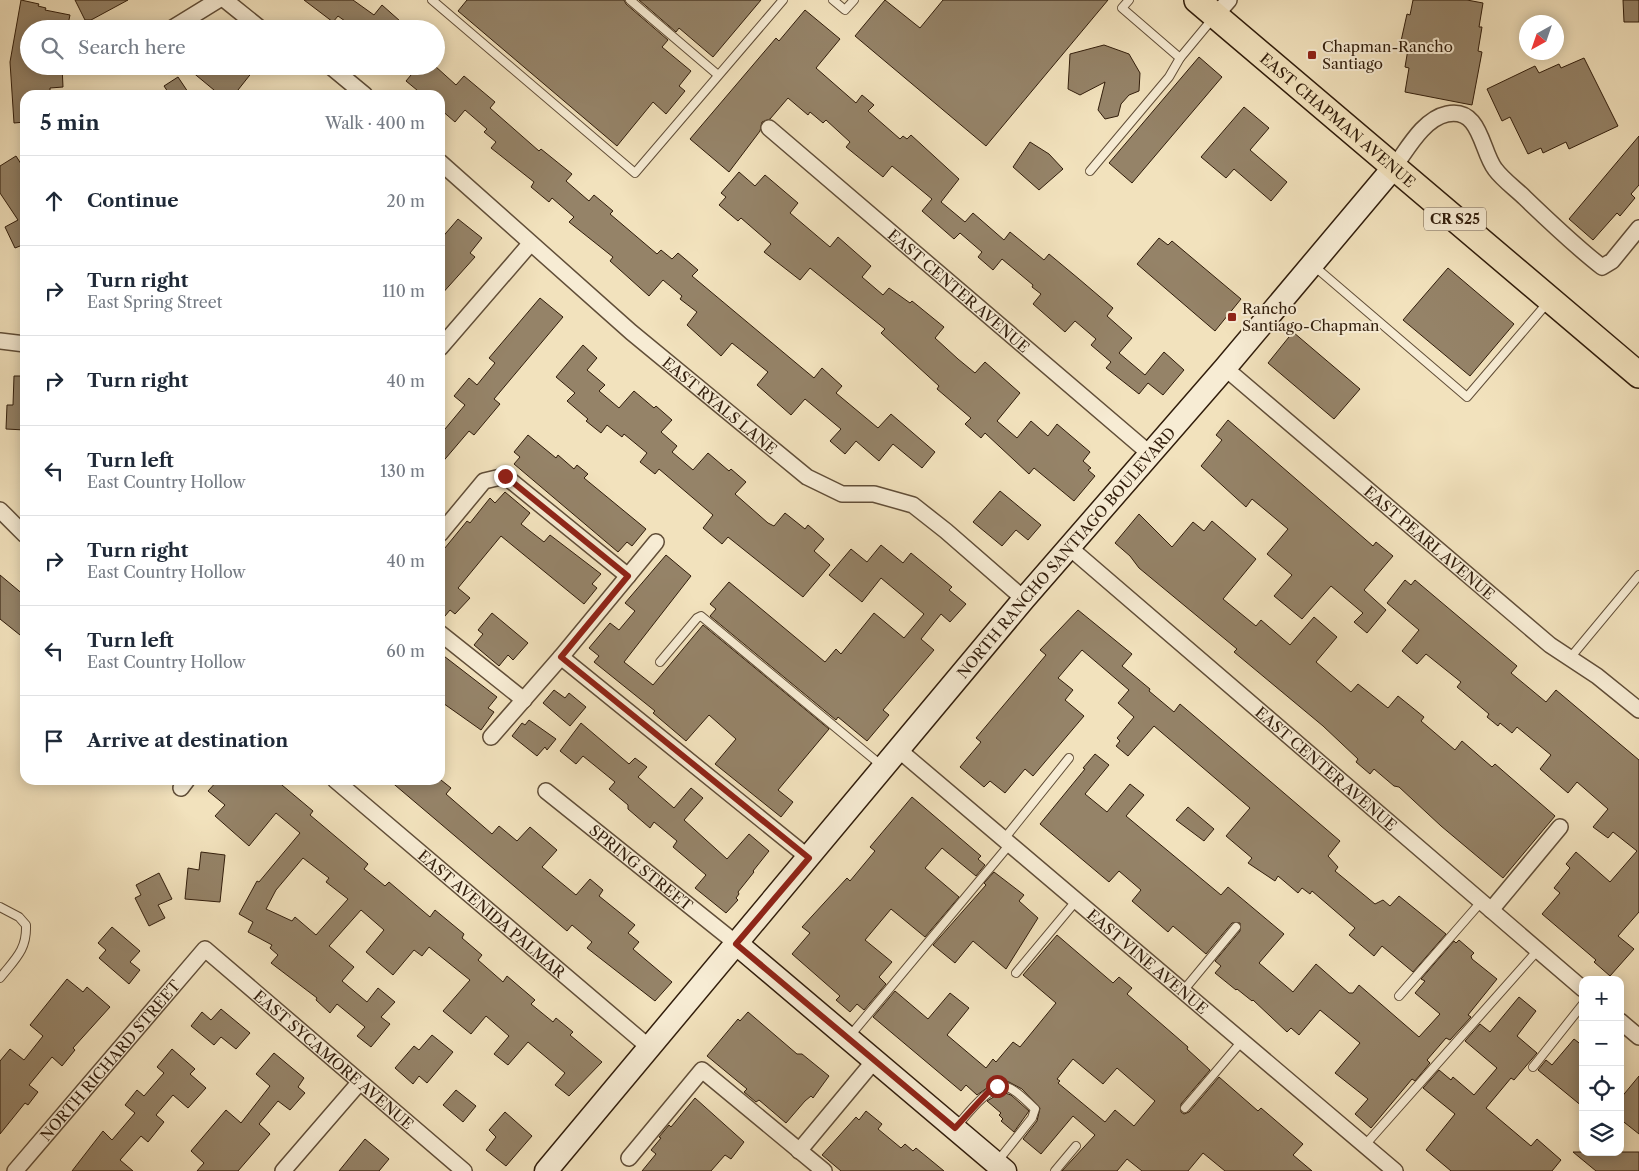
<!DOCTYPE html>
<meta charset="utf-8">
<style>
body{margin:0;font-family:"Libre Caslon Text",serif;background:#f6f6f7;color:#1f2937}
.controls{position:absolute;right:15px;bottom:15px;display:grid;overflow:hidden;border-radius:10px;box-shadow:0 2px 12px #0003}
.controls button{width:45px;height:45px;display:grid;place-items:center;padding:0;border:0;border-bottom:1px solid #e0e1e3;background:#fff;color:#1f2937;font:25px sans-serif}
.compass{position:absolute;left:1519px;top:15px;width:45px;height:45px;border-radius:50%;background:#fff;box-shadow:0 2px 12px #0003;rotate:220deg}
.stop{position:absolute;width:15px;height:15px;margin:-11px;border:4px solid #8f2418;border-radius:50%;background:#fff}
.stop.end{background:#8f2418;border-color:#fff;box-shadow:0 1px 5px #0008}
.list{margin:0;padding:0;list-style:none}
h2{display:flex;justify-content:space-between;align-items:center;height:65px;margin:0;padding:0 20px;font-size:21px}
h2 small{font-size:16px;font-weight:400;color:#747a83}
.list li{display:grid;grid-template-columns:32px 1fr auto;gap:15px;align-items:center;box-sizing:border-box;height:90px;padding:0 20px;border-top:1px solid #e0e1e3}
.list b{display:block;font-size:19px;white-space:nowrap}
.list p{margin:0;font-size:16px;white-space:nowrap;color:#747a83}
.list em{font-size:16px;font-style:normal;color:#747a83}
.icon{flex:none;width:28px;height:28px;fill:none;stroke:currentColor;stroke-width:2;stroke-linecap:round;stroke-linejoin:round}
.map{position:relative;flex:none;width:1639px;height:1171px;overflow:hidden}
.search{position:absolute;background:#fff;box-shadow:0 2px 12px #0003;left:20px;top:20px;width:425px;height:55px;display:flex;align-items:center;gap:12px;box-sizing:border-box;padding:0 18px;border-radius:28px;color:#747a83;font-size:19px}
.panel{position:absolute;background:#fff;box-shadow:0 2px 12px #0003;left:20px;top:90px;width:425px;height:695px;border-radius:15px}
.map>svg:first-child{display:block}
.building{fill:#958368;stroke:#311d0b;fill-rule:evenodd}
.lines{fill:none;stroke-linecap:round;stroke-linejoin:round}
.lane-casing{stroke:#614e38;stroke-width:10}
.street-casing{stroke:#614e38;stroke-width:18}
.secondary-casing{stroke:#311d0b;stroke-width:25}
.primary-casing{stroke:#311d0b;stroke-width:28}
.lane{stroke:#f7ecd4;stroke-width:8}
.street{stroke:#f7ecd4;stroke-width:15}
.secondary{stroke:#f7ecd4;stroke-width:22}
.primary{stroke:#f2e2bd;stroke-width:25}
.route{stroke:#8f2418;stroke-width:6}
.poi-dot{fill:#8f2418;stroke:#f7ecd4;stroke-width:2}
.labels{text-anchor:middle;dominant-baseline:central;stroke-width:4;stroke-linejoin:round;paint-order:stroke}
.shield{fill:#f7ecd4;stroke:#6c5b47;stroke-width:1}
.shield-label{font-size:14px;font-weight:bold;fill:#311d0b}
.poi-label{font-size:15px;fill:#311d0b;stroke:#f7ecd4;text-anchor:start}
.street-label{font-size:15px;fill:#311d0b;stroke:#f7ecd4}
</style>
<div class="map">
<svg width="1639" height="1171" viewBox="0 0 1639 1171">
<rect width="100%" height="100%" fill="#f2e2bd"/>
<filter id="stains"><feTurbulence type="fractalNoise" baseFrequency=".004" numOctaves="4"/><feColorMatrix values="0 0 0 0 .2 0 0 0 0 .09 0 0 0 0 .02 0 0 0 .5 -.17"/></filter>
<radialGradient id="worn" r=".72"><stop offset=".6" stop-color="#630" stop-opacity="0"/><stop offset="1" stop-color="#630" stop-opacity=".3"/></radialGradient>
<g class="building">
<polygon points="21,0 39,4 38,6 46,8 45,10 70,15 67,29 29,29 29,66 62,66 63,87 50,88 50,95 25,95 25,122 14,123 10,62"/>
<polygon points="75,0 128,0 91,20 85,20"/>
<polygon points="304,0 353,0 374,15 382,5 409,29 356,29 338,16 333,22"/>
<polygon points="467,0 624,0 626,4 668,40 662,47 691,71 679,86 685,91 666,114 653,102 617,146 458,11"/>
<polygon points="639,0 761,0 713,57 679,28 676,32"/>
<polygon points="885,0 920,28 943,0 1108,0 986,146 855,36"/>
<polygon points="1413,0 1467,0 1483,3 1479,27 1482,27 1478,51 1482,52 1472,105 1405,92 1409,68 1405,67 1409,43 1401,41 1407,14 1410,15"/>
<polygon points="1623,0 1639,0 1639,22 1624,22"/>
<polygon points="805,10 840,39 816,68 856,103 862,95 874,105 868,111 900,139 903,136 907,139 911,135 959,179 941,202 965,222 973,213 1004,240 1010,232 1044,260 1049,254 1079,279 1113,308 1107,316 1132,338 1119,353 1145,375 1164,352 1184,370 1163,395 1148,383 1139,394 1106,368 1111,362 1091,345 1096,339 1075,321 1065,332 1033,304 1041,294 1032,287 1033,285 1002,259 993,270 978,257 982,252 960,233 954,239 922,211 932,199 892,166 883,177 846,147 850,142 826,120 823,123 810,112 808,115 788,98 770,119 762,122 760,131 729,172 690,139 776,38 779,41"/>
<polygon points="1104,45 1129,54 1140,73 1139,91 1129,95 1121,104 1118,116 1105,119 1098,110 1105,82 1080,95 1068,89 1070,54"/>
<polygon points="1199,57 1222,77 1132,183 1109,163"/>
<polygon points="1584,58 1618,126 1569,149 1566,142 1543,153 1541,148 1528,154 1510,117 1502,121 1487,89 1535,66 1539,73 1559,64 1561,68"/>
<polygon points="185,66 257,66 234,95 220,95"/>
<polygon points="401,66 435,66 456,85 464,76 495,102 490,108 539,151 541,149 572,174 566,181 589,201 594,195 613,211 610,214 657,254 661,250 672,259 678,253 698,270 692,276 814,378 822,368 842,386 836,393 878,428 891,414 935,452 922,468 893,444 879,461 856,441 845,454 830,441 841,429 805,399 791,415 757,385 768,372 732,343 721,356 687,325 697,312 680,299 682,296 663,280 649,296 610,261 613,257 569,222 574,217 552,198 549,202 531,187 534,182 491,148 496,142 484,132 487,129 465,110 455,122 440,109 440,95 423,95 406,81 411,75"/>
<polygon points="178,77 190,95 170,95 164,86"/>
<polygon points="1244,107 1269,128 1250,150 1287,182 1271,201 1234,169 1226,178 1201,157"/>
<polygon points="1639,136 1639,185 1631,194 1635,198 1620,216 1617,213 1593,240 1569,219"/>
<polygon points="1030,142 1049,154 1063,169 1039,190 1013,167"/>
<polygon points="16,156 25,170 25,244 15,248 5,227 18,220 0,193 0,166"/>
<polygon points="739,172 755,186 765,175 798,203 790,213 830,247 838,237 871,266 862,277 883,295 889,288 910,303 912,301 944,327 935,338 958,359 975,373 985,362 1020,393 997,421 1017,438 1031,421 1048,436 1057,424 1090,452 1083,461 1091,468 1088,470 1095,476 1074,501 1034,468 1029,474 985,433 981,438 965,424 971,418 937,389 939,386 881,333 885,329 810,268 800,280 764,252 771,244 741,218 738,221 719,205 726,197 721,193"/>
<polygon points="458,219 482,238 470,253 475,257 440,296 440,240"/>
<polygon points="1159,238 1168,245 1172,241 1241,299 1215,331 1137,264"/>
<polygon points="1448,268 1514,324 1470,376 1403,320"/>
<polygon points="540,298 563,317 494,399 500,404 474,435 469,431 440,465 440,435 465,405 454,396 469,378 477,385 495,363 489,358"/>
<polygon points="1293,332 1360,389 1334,419 1268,363"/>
<polygon points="583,345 597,358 587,370 605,385 599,391 619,408 634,391 654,408 656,406 672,420 661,432 677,446 672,452 693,470 708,453 729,471 731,469 746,482 735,494 768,523 774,526 785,513 805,529 808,525 824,539 814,551 830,565 803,597 728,537 722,544 703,528 713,515 659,469 655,474 640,462 647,453 624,434 622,437 607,425 601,433 586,421 588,419 567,401 575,393 556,377"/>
<polygon points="14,376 25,376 25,430 6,429 7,405 13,405"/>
<polygon points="1228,420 1373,546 1376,542 1393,556 1364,590 1386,610 1367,633 1354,622 1363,613 1331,586 1302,619 1274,596 1292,575 1267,554 1288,529 1252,499 1246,507 1201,466 1222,440 1216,435"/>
<polygon points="528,435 556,458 558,455 574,469 577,465 588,474 584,478 646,529 632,546 627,542 618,552 514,464 520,457 514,452"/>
<polygon points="1000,491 1041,525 1028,540 1016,530 1002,546 973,522"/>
<polygon points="505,492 530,513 521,524 544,542 550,535 601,574 592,584 597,588 584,604 501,536 458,588 470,598 455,614 450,610 440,622 440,554 467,521 470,523 490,498 495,503"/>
<polygon points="1139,514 1172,547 1193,522 1204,531 1212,521 1256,559 1223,599 1256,626 1261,620 1290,645 1314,617 1337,637 1316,662 1351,692 1358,684 1388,708 1398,696 1424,717 1421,721 1455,750 1462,741 1492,767 1495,764 1555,816 1503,878 1441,826 1399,787 1394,786 1374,769 1370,774 1356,762 1358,759 1323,726 1234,652 1237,649 1139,568 1130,556 1115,543"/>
<polygon points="881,545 903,563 911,553 952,587 949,590 966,604 950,622 941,614 921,639 934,650 883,710 889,715 867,741 838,717 836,720 710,616 716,609 710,604 729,582 825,662 836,649 841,654 874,613 904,638 924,614 881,578 862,602 829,575 851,549 867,562"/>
<polygon points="666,555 691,576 624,662 653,685 703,625 829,729 778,790 793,802 781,817 715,764 736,739 709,715 686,741 653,713 655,711 594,662 599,656 589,648 610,623 619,630 635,611 625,603"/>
<polygon points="0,575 25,596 25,639 0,619"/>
<polygon points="1405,580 1411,585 1415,580 1517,666 1511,673 1546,702 1556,690 1639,760 1639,912 1618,936 1634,949 1610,976 1594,962 1596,960 1542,914 1560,893 1554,888 1570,868 1566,864 1576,852 1610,882 1637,851 1613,832 1608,838 1593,827 1608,809 1577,782 1568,793 1540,769 1551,755 1517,727 1512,733 1500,723 1498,726 1487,717 1489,714 1457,687 1461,682 1426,654 1417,664 1402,651 1419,630 1387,603"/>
<polygon points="1078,610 1132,654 1122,666 1150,689 1149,691 1174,712 1180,704 1340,841 1328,856 1338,867 1335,871 1375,904 1383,900 1390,906 1399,896 1446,934 1413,972 1382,946 1374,956 1349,935 1355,928 1312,891 1310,894 1302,888 1298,893 1278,876 1275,881 1248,863 1252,858 1226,836 1250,808 1154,726 1128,756 1116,746 1120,741 1117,738 1134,717 1118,703 1129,690 1082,650 1058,678 1073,690 1065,700 1084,716 1033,776 1025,769 1005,793 990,781 984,787 960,767 981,742 976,738 1046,655 1040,650"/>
<polygon points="492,613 528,643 513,660 508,655 499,666 474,645 483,634 478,630"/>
<polygon points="440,653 497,697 488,708 494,712 481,730 440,701"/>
<polygon points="554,690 565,698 569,693 586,707 570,726 543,703"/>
<polygon points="529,720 556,739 547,750 545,747 537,756 512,736 522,723 525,725"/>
<polygon points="581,723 629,764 635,758 647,767 638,777 674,808 691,788 703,798 684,820 727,859 749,834 769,851 753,871 754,872 738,892 739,894 736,898 738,900 726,913 695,888 706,875 673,847 677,841 654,822 650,828 628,809 628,805 609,789 615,782 583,756 576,764 560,751"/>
<polygon points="1095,754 1109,765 1085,794 1107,812 1130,784 1144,795 1126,816 1221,895 1228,887 1284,934 1259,963 1293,992 1316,964 1349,993 1353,993 1359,985 1419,1037 1440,1014 1415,993 1425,981 1421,979 1454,941 1456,943 1459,940 1474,953 1471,956 1472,959 1497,979 1468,1015 1471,1017 1450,1040 1446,1038 1427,1060 1430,1063 1415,1081 1412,1079 1371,1128 1355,1114 1368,1099 1335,1073 1360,1043 1320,1010 1299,1035 1291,1028 1287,1032 1253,1000 1252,1001 1237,989 1236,990 1215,973 1221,966 1215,961 1240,931 1240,923 1232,923 1206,954 1173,926 1168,932 1132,901 1141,890 1119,871 1109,882 1040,824 1085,769 1083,768"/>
<path d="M 218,780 L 276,780 L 313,811 L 310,815 L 368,864 L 364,869 L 385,886 L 389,882 L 430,917 L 435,910 L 464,934 L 462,938 L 482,955 L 478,960 L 503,982 L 507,976 L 535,1000 L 531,1004 L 553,1022 L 556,1018 L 573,1032 L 570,1035 L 602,1062 L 569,1096 L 555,1085 L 565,1073 L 528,1042 L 508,1065 L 494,1054 L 509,1036 L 486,1016 L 471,1034 L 443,1011 L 470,980 L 429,947 L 422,956 L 414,950 L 393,975 L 366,952 L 384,930 L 361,910 L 329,946 L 354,967 L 342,981 L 367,1002 L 378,988 L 395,1002 L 381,1017 L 390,1024 L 371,1047 L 357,1036 L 365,1027 L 337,1004 L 330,1013 L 316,1000 L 317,998 L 271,963 L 278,955 L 270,948 L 272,945 L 248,932 L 253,922 L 239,914 L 257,881 L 259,882 L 300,833 L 276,813 L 249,846 L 215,816 L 225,805 L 208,791 ZM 303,858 L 329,878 L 326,882 L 348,899 L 316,935 L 295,917 L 292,921 L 266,909 L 276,890 Z"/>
<polygon points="389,780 441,780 451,788 446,794 492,834 499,826 517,841 530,827 557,850 542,867 576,895 590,879 603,890 599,896 635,925 628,933 639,942 633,949 672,982 655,1001 587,948 592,942 572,925 567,931"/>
<polygon points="912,797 981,856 978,859 985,865 976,876 942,848 925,868 959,897 925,937 891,909 865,940 892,962 879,977 886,984 864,1010 857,1004 850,1012 836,1000 840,996 792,954 810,933 802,927 847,878 850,881 875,851 870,847"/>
<polygon points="1188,807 1214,829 1204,841 1176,820"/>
<polygon points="201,852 225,855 220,902 185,899 188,868 199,870"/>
<polygon points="994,872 1024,895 1019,901 1038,918 1006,969 973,941 955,963 933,945 986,885 984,883"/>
<polygon points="159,873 172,899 158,905 165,918 149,926 135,898 141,895 136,885"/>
<polygon points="112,927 140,951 130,962 140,970 129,984 99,958 106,950 98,943"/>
<path d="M 1057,935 L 1113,983 L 1119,977 L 1132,988 L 1127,994 L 1188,1047 L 1187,1049 L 1210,1070 L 1181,1104 L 1181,1112 L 1184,1114 L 1189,1112 L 1219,1077 L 1258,1111 L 1261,1108 L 1303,1144 L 1293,1155 L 1312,1171 L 1225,1171 L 1203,1153 L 1188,1171 L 1142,1171 L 1127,1159 L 1117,1171 L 1062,1171 L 1095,1135 L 1073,1116 L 1041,1154 L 1023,1139 L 1037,1121 L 1040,1108 L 1022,1089 L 1009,1082 L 1001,1081 L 991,1085 L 977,1095 L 966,1085 L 961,1091 L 873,1017 L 895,991 L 928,1019 L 950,993 L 969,1008 L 947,1035 L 986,1068 L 993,1059 L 996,1062 L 1013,1042 L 1020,1047 L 1056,1003 L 1023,975 ZM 1073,1059 L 1103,1084 L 1117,1068 L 1155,1101 L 1134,1126 L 1115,1110 L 1105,1122 L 1058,1083 L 1060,1081 L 1057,1079 Z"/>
<polygon points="67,979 83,992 87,987 110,1007 73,1048 75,1050 62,1066 52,1057 29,1085 38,1092 28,1105 25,1103 0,1134 0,1061 10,1049 24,1060 43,1036 30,1025"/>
<polygon points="1519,997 1536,1011 1517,1036 1537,1053 1514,1080 1511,1078 1486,1108 1531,1146 1537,1139 1561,1160 1552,1171 1451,1171 1426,1150 1455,1114 1423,1088 1439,1070 1451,1080 1453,1077 1474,1095 1497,1068 1465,1041 1480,1024 1490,1032"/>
<polygon points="221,1009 250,1033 236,1049 221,1037 214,1045 191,1026 202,1012 211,1020"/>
<polygon points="748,1012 797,1054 802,1054 829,1076 813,1098 811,1096 805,1101 786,1123 759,1100 756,1102 744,1092 747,1089 707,1056 738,1019 740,1021"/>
<polygon points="432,1035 453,1052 427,1083 419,1076 413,1084 395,1068 414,1046 419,1050"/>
<polygon points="1574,1039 1583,1046 1583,1107 1538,1070 1546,1060 1552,1065"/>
<polygon points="172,1049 195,1069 190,1074 206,1088 188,1108 173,1095 156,1115 164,1122 148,1142 141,1136 120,1160 133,1171 72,1171 103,1131 112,1140 135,1113 125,1105 137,1090 144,1096 164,1073 157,1067"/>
<polygon points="274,1053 304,1078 298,1087 305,1093 290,1110 278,1101 259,1124 270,1134 238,1171 197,1171 204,1163 191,1151 226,1110 241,1123 270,1086 256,1074"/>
<polygon points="1639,1076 1639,1134 1620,1119 1620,1099"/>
<polygon points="456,1090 476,1106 463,1122 443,1105"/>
<polygon points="1002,1092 1011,1095 1029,1111 1014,1132 1001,1121 1003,1119 999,1115 1001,1113 987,1101"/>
<polygon points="695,1098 744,1142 731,1159 725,1155 711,1171 642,1171 656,1154 651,1150 661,1138 659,1137 669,1125 671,1127"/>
<polygon points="866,1111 882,1124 878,1129 901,1148 905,1144 913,1151 916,1148 944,1171 841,1171 822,1155 856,1117 859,1120"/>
<polygon points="505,1112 532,1136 506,1166 486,1150 496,1137 489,1130"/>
<polygon points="365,1139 389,1159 379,1171 339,1171"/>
<polygon points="1573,1152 1639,1152 1639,1171 1596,1171"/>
</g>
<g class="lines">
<g class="lane-casing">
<g id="lane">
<polyline points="432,0 635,173 783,0"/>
<polyline points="630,0 718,75"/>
<polyline points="833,0 845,10 854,0"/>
<polyline points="1129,0 1122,8 1180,58"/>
<polyline points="1090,171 1169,77 1180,58 1214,17"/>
<polyline points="1314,266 1467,397 1549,301"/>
<polyline points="1570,658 1639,575"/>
<polyline points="660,662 697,618 701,616 881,765"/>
<polyline points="1004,839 1069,758"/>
<path d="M 0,907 L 19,917 L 26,925 C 27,950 15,959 0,978"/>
<polyline points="1016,973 1076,901"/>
<polyline points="1183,991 1236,927"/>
<polyline points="1399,996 1481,902"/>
<polyline points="849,1037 1010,844"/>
<polyline points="1533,1067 1583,1004"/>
<polyline points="1185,1108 1242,1041"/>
<path d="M 956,1127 C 966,1116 991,1082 1007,1087 C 1017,1090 1027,1102 1035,1109 L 1032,1118 L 997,1162"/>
<polyline points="1365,1145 1538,950"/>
<polyline points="1055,1171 1076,1146"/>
</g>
</g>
<g class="street-casing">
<g id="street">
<polyline points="225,0 261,29"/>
<polyline points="1215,16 1229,0"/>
<polyline points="171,29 218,0"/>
<polyline points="330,66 365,95"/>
<path id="s1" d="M 769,128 L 1149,453"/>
<path id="s2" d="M 440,162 L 631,332 L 807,477 L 842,494 L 874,494 L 913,505 L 946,531 L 1024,599"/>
<path d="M 1394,167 C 1407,150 1423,119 1447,114 C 1481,107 1481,151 1495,169 C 1503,180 1516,189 1525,198 C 1550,222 1575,246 1602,267 L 1612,261 L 1639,228"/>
<polyline points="0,341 25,344"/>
<polyline points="440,348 530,244"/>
<path id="s3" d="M 1225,368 L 1550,645 L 1597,676 L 1639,710"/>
<polyline points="0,510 25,535"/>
<polyline points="440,534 484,481 505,476 628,576"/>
<path id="s4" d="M 1070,548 L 1583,989"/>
<polyline points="440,633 524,700"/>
<polyline points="561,657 809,858"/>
<polyline points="491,737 561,657 656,542"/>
<path id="s5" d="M 900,751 L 1395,1171"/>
<path id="s6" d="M 335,780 L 650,1048"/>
<polyline points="181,788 187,780"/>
<path id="s7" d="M 546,791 L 737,944"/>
<polyline points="1491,910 1560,827"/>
<polyline points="1620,1021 1639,1037"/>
<polyline points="799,1151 874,1061"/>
<polyline points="629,1158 702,1070 824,1171"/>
<path id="s8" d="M 15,1171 L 205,949 L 464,1171"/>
<polyline points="283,1171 359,1083"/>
</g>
</g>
<g class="secondary-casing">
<g id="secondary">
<polyline points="737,944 1005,1171"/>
<path id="s9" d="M 546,1171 L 1024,599 L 1225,368 L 1394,167"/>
</g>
</g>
<g class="primary-casing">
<g id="primary">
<path id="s10" d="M 1197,0 L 1639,375"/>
</g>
</g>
<use href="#lane" class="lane"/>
<use href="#street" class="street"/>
<use href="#secondary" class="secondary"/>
<use href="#primary" class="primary"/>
</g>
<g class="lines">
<polyline class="route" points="505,476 628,576 561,657 809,858 736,944 955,1128 987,1093 997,1086"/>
</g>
<g class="poi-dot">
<rect x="1307" y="50" width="10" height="10" rx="2.5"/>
<rect x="1227" y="312" width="10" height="10" rx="2.5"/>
</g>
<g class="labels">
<rect class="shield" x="1424" y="207.5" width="62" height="23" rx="4"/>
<g class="shield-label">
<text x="1455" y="219">CR S25</text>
</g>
<g class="poi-label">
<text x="1322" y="46">Chapman-Rancho<tspan x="1322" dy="17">Santiago</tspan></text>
<text x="1242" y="308">Rancho<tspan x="1242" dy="17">Santiago-Chapman</tspan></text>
</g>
<g class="street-label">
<text stroke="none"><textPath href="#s10" startOffset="185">EAST CHAPMAN AVENUE</textPath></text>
<text stroke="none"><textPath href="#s1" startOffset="250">EAST CENTER AVENUE</textPath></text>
<text stroke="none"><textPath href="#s2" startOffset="371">EAST RYALS LANE</textPath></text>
<text stroke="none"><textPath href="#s3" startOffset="269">EAST PEARL AVENUE</textPath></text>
<text stroke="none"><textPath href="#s9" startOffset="808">NORTH RANCHO SANTIAGO BOULEVARD</textPath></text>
<text stroke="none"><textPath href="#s4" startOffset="338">EAST CENTER AVENUE</textPath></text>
<text stroke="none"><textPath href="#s7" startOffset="122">SPRING STREET</textPath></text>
<text stroke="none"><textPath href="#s6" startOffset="206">EAST AVENIDA PALMAR</textPath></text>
<text stroke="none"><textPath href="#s5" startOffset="325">EAST VINE AVENUE</textPath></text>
<text stroke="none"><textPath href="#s8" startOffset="146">NORTH RICHARD STREET</textPath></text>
<text stroke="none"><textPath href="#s8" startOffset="462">EAST SYCAMORE AVENUE</textPath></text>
</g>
</g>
<rect width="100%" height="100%" filter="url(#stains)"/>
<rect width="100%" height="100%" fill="url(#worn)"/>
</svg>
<div class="controls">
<button>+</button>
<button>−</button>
<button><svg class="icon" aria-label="locate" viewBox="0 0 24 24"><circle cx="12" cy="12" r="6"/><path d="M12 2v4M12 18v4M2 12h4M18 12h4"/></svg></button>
<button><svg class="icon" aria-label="layers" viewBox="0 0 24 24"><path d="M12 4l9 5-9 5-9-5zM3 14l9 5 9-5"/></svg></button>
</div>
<svg class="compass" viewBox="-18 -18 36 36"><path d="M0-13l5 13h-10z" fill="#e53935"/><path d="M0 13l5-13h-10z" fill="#747a83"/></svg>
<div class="stop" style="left:997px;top:1086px"></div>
<div class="stop end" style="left:505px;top:476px"></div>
<div class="search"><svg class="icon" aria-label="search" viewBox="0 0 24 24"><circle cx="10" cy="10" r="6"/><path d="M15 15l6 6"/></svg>Search here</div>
<section class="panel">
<h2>5 min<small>Walk · 400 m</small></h2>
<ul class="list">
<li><svg class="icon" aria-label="ahead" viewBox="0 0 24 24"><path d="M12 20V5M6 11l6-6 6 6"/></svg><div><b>Continue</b></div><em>20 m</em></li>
<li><svg class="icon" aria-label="right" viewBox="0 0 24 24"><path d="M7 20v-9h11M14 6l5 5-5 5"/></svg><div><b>Turn right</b><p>East Spring Street</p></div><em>110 m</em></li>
<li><svg class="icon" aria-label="right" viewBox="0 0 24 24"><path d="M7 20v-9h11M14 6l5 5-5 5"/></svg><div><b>Turn right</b></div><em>40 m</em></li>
<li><svg class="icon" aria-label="left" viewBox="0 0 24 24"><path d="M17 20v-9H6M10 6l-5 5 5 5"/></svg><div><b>Turn left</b><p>East Country Hollow</p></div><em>130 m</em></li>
<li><svg class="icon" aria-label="right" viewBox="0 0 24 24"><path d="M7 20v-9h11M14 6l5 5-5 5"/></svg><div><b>Turn right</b><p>East Country Hollow</p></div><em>40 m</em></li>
<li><svg class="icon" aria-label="left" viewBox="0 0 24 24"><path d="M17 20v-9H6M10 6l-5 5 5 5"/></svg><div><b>Turn left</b><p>East Country Hollow</p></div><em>60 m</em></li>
<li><svg class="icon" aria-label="arrive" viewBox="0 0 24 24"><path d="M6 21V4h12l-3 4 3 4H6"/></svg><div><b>Arrive at destination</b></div></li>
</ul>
</section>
</div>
